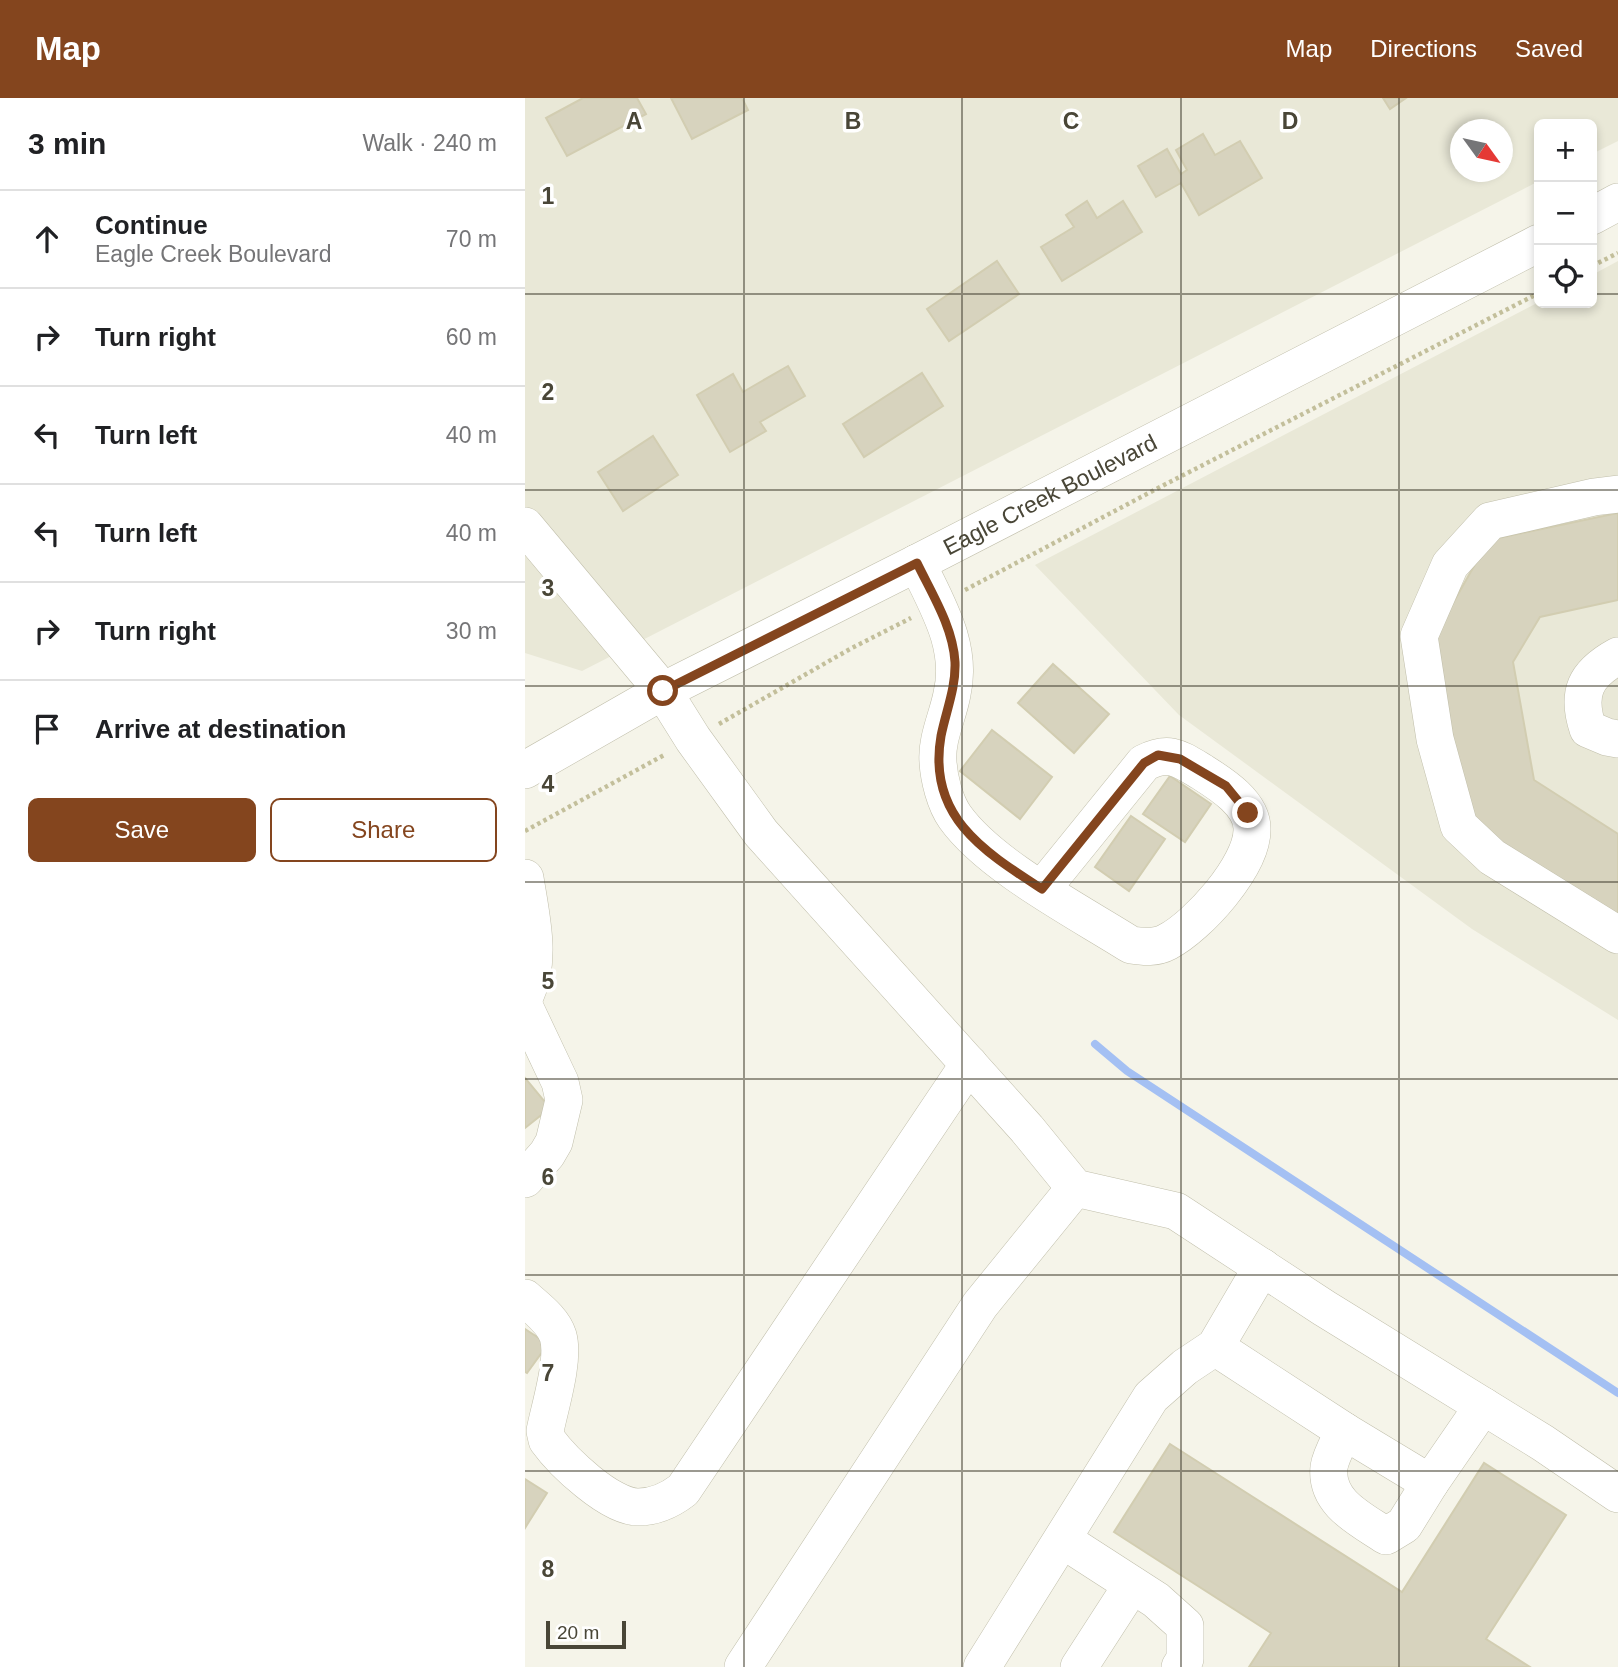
<!DOCTYPE html>
<meta charset="utf-8">
<style>
body{margin:0;font-family:Arial,sans-serif;background:#f2f2f2;color:#202124}
.controls{position:absolute;right:21px;top:21px;display:grid;overflow:hidden;border-radius:10px;box-shadow:0 4px 10px #0003}
.controls button{width:63px;height:63px;display:grid;place-items:center;padding:0;border:0;border-bottom:2px solid #e0e0e0;background:#fff;color:#202124;font:35px sans-serif}
.compass{position:absolute;left:925px;top:21px;width:63px;height:63px;border-radius:50%;background:#fff;box-shadow:0 4px 10px #0003;rotate:123deg}
.scale{position:absolute;left:21px;bottom:18px;width:80px;box-sizing:border-box;padding-left:7px;border:4px solid #494637;border-top:0;font-size:19px;line-height:24px;white-space:nowrap;color:#494637;-webkit-text-stroke:5px #fff;paint-order:stroke}
.stop{position:absolute;width:21px;height:21px;margin:-16px;border:5px solid #84451e;border-radius:50%;background:#fff}
.stop.end{background:#84451e;border-color:#fff;box-shadow:0 2px 7px #0008}
.list{margin:0;padding:0;list-style:none}
h2{display:flex;justify-content:space-between;align-items:center;height:91px;margin:0;padding:0 28px;font-size:30px}
h2 small{font-size:23px;font-weight:400;color:#757577}
.list li{display:grid;grid-template-columns:46px 1fr auto;gap:21px;align-items:center;box-sizing:border-box;height:98px;padding:0 28px;border-top:2px solid #e0e0e0}
.list b{display:block;font-size:26px;white-space:nowrap}
.list p{margin:0;font-size:23px;white-space:nowrap;color:#757577}
.list em{font-size:23px;font-style:normal;color:#757577}
.actions{display:flex;gap:14px;padding:21px 28px}
.actions a{flex:1;padding:16px 0;border:2px solid #84451e;border-radius:10px;text-align:center;font-size:24px;color:#84451e}
.actions .main{background:#84451e;color:#fff}
.icon{flex:none;width:38px;height:38px;fill:none;stroke:currentColor;stroke-width:2;stroke-linecap:round;stroke-linejoin:round}
.map{position:relative;flex:none;width:1093px;height:1569px;overflow:hidden}
header{display:flex;align-items:center;gap:42px;box-sizing:border-box;height:98px;padding:0 35px;background:#84451e;color:#fff}
header strong{font-size:33px}
nav{display:flex;gap:38px;margin-inline-start:auto;font-size:24px}
main{display:flex}
aside{flex:1;background:#fff}
.map>svg:first-child{display:block}
.residential{fill:#e9e8d7;fill-rule:evenodd}
.lines{fill:none;stroke-linecap:round;stroke-linejoin:round}
.stream{stroke:#a4c0f3;stroke-width:8}
.building{fill:#d7d3be;stroke:#d2cdb1;stroke-width:2}
.minor-casing{stroke:#c1bfab;stroke-width:38}
.path{stroke:#c3bf9b;stroke-width:4.5;stroke-dasharray:3.5 3.5;stroke-linecap:butt}
.minor{stroke:#fff;stroke-width:37}
.route{stroke:#84451e;stroke-width:9}
.grid{fill:none;stroke:#494637;stroke-width:2;stroke-opacity:0.55}
.labels{text-anchor:middle;dominant-baseline:central;stroke-width:7;stroke-linejoin:round;paint-order:stroke}
.street-label{font-size:23px;fill:#494637;stroke:#fff}
.grid-label{font-size:23px;text-anchor:middle;font-weight:bold;fill:#494637;stroke:#fff;stroke-width:7;stroke-linejoin:round;paint-order:stroke}
</style>
<header>
<strong>Map</strong>
<nav><a>Map</a><a>Directions</a><a>Saved</a></nav>
</header>
<main>
<aside>
<h2>3 min<small>Walk · 240 m</small></h2>
<ul class="list">
<li><svg class="icon" aria-label="ahead" viewBox="0 0 24 24"><path d="M12 20V5M6 11l6-6 6 6"/></svg><div><b>Continue</b><p>Eagle Creek Boulevard</p></div><em>70 m</em></li>
<li><svg class="icon" aria-label="right" viewBox="0 0 24 24"><path d="M7 20v-9h11M14 6l5 5-5 5"/></svg><div><b>Turn right</b></div><em>60 m</em></li>
<li><svg class="icon" aria-label="left" viewBox="0 0 24 24"><path d="M17 20v-9H6M10 6l-5 5 5 5"/></svg><div><b>Turn left</b></div><em>40 m</em></li>
<li><svg class="icon" aria-label="left" viewBox="0 0 24 24"><path d="M17 20v-9H6M10 6l-5 5 5 5"/></svg><div><b>Turn left</b></div><em>40 m</em></li>
<li><svg class="icon" aria-label="right" viewBox="0 0 24 24"><path d="M7 20v-9h11M14 6l5 5-5 5"/></svg><div><b>Turn right</b></div><em>30 m</em></li>
<li><svg class="icon" aria-label="arrive" viewBox="0 0 24 24"><path d="M6 21V4h12l-3 4 3 4H6"/></svg><div><b>Arrive at destination</b></div></li>
</ul>
<div class="actions"><a class="main">Save</a><a>Share</a></div>
</aside>
<div class="map">
<svg width="1093" height="1569" viewBox="0 0 1093 1569">
<rect width="100%" height="100%" fill="#f5f4e9"/>
<g class="residential">
<path d="M 0,0 L 1093,0 L 1093,43 L 1067,56 L 1067,26 L 1014,26 L 1014,83 L 57,573 L 0,555 ZM 936,32 L 978,32 L 978,74 L 936,74 Z"/>
<polygon points="1093,163 1093,922 947,831 654,617 510,467 1014,204 1067,205 1067,177"/>
</g>
<g class="lines">
<polyline class="stream" points="570,946 602,973 1093,1295"/>
</g>
<g class="building">
<polygon points="58,0 112,0 121,16 42,58 21,20"/>
<polygon points="146,0 217,0 223,12 167,41"/>
<polygon points="858,0 881,0 865,11"/>
<polygon points="678,36 690,57 715,43 737,80 674,117 656,85 631,99 613,68 642,51 656,76 662,72 651,52"/>
<polygon points="562,103 572,120 598,103 617,134 537,183 516,149 549,129 541,117"/>
<polygon points="472,163 494,196 424,243 402,211"/>
<polygon points="263,268 280,298 235,324 241,333 205,354 172,297 208,276 218,294"/>
<polygon points="397,275 418,308 339,359 318,326"/>
<polygon points="128,338 153,377 98,413 73,374"/>
<polygon points="1093,415 1093,502 1015,519 988,564 1009,682 1093,736 1093,829 940,727 904,547 964,442"/>
<polygon points="528,566 584,616 549,655 493,605"/>
<polygon points="467,632 527,679 495,721 435,673"/>
<polygon points="645,678 686,706 660,744 618,716"/>
<polygon points="606,718 640,741 604,793 570,769"/>
<polygon points="0,980 25,1010 0,1030"/>
<polygon points="0,1231 23,1246 2,1275 0,1274"/>
<polygon points="645,1346 877,1494 959,1365 1041,1417 961,1541 1005,1569 724,1569 746,1535 589,1434"/>
<polygon points="0,1381 22,1395 0,1430"/>
</g>
<g class="lines">
<g class="minor-casing">
<g id="minor">
<polyline points="1067,118 1093,104"/>
<polyline points="1093,396 1069,399 965,423 925,467 894,538 910,641 934,728 967,759 1093,837"/>
<polyline points="0,428 138,593 168,641 236,735 502,1031 550,1090 651,1113 799,1210 1018,1345 1093,1396"/>
<path d="M 392,465 C 412,507 438,548 427,596 C 423,618 411,641 413,664 C 414,681 420,705 430,719 C 465,768 554,814 606,847 C 619,849 631,850 642,844 C 673,828 727,768 727,732 C 728,706 696,686 677,674 C 654,660 644,652 619,665 L 517,791"/>
<path d="M 1093,558 C 1060,576 1051,595 1063,631 L 1082,639 L 1093,641"/>
<path id="s1" d="M 0,672 L 138,593 L 392,465 L 1014,145"/>
<path d="M 0,780 C 6,819 17,861 0,898"/>
<polyline points="0,910 35,984 39,1002 29,1044 22,1056 0,1081"/>
<path d="M 0,1200 C 11,1210 28,1222 33,1238 C 40,1261 25,1308 20,1333 L 22,1342 C 38,1364 85,1409 113,1409 C 131,1409 145,1402 158,1392 L 444,966"/>
<polyline points="690,1249 819,1333 905,1385 958,1308"/>
<path d="M 819,1333 C 814,1344 806,1357 804,1369 C 800,1405 836,1421 861,1438 L 879,1427 L 905,1385"/>
<polyline points="538,1442 631,1502 660,1528 660,1561 655,1569"/>
<polyline points="218,1569 455,1207 550,1090"/>
<polyline points="457,1569 626,1299 660,1269 690,1249 737,1169"/>
<polyline points="554,1569 607,1487"/>
</g>
</g>
<g class="path">
<polyline points="1067,168 1093,155"/>
<polyline points="440,492 637,388 1014,195"/>
<polyline points="194,626 325,551 386,520"/>
<polyline points="0,733 141,656"/>
</g>
<use href="#minor" class="minor"/>
</g>
<g class="lines">
<path class="route" d="M 138,593 L 392,465 C 407,496 428,529 430,564 C 431,590 421,613 416,638 C 402,718 458,753 517,791 L 619,665 L 633,657 L 655,661 L 701,688 L 723,715"/>
</g>
<path class="grid" d="M 219,0 L 219,1569M 437,0 L 437,1569M 656,0 L 656,1569M 874,0 L 874,1569M 0,196 L 1014,196M 1067,196 L 1093,196M 0,392 L 1093,392M 0,588 L 1093,588M 0,784 L 1093,784M 0,981 L 1093,981M 0,1177 L 1093,1177M 0,1373 L 1093,1373"/>
<g class="labels">
<g class="street-label">
<text stroke="none"><textPath href="#s1" startOffset="593">Eagle Creek Boulevard</textPath></text>
</g>
</g>
<g class="grid-label">
<text x="109" y="31">A</text>
<text x="328" y="31">B</text>
<text x="546" y="31">C</text>
<text x="765" y="31">D</text>
<text x="23" y="106">1</text>
<text x="23" y="302">2</text>
<text x="23" y="498">3</text>
<text x="23" y="694">4</text>
<text x="23" y="891">5</text>
<text x="23" y="1087">6</text>
<text x="23" y="1283">7</text>
<text x="23" y="1479">8</text>
</g>
</svg>
<div class="controls">
<button>+</button>
<button>−</button>
<button><svg class="icon" aria-label="locate" viewBox="0 0 24 24"><circle cx="12" cy="12" r="6"/><path d="M12 2v4M12 18v4M2 12h4M18 12h4"/></svg></button>
</div>
<svg class="compass" viewBox="-18 -18 36 36"><path d="M0-13l5 13h-10z" fill="#e53935"/><path d="M0 13l5-13h-10z" fill="#757577"/></svg>
<div class="scale">20 m</div>
<div class="stop" style="left:138px;top:593px"></div>
<div class="stop end" style="left:723px;top:715px"></div>
</div>
</main>
